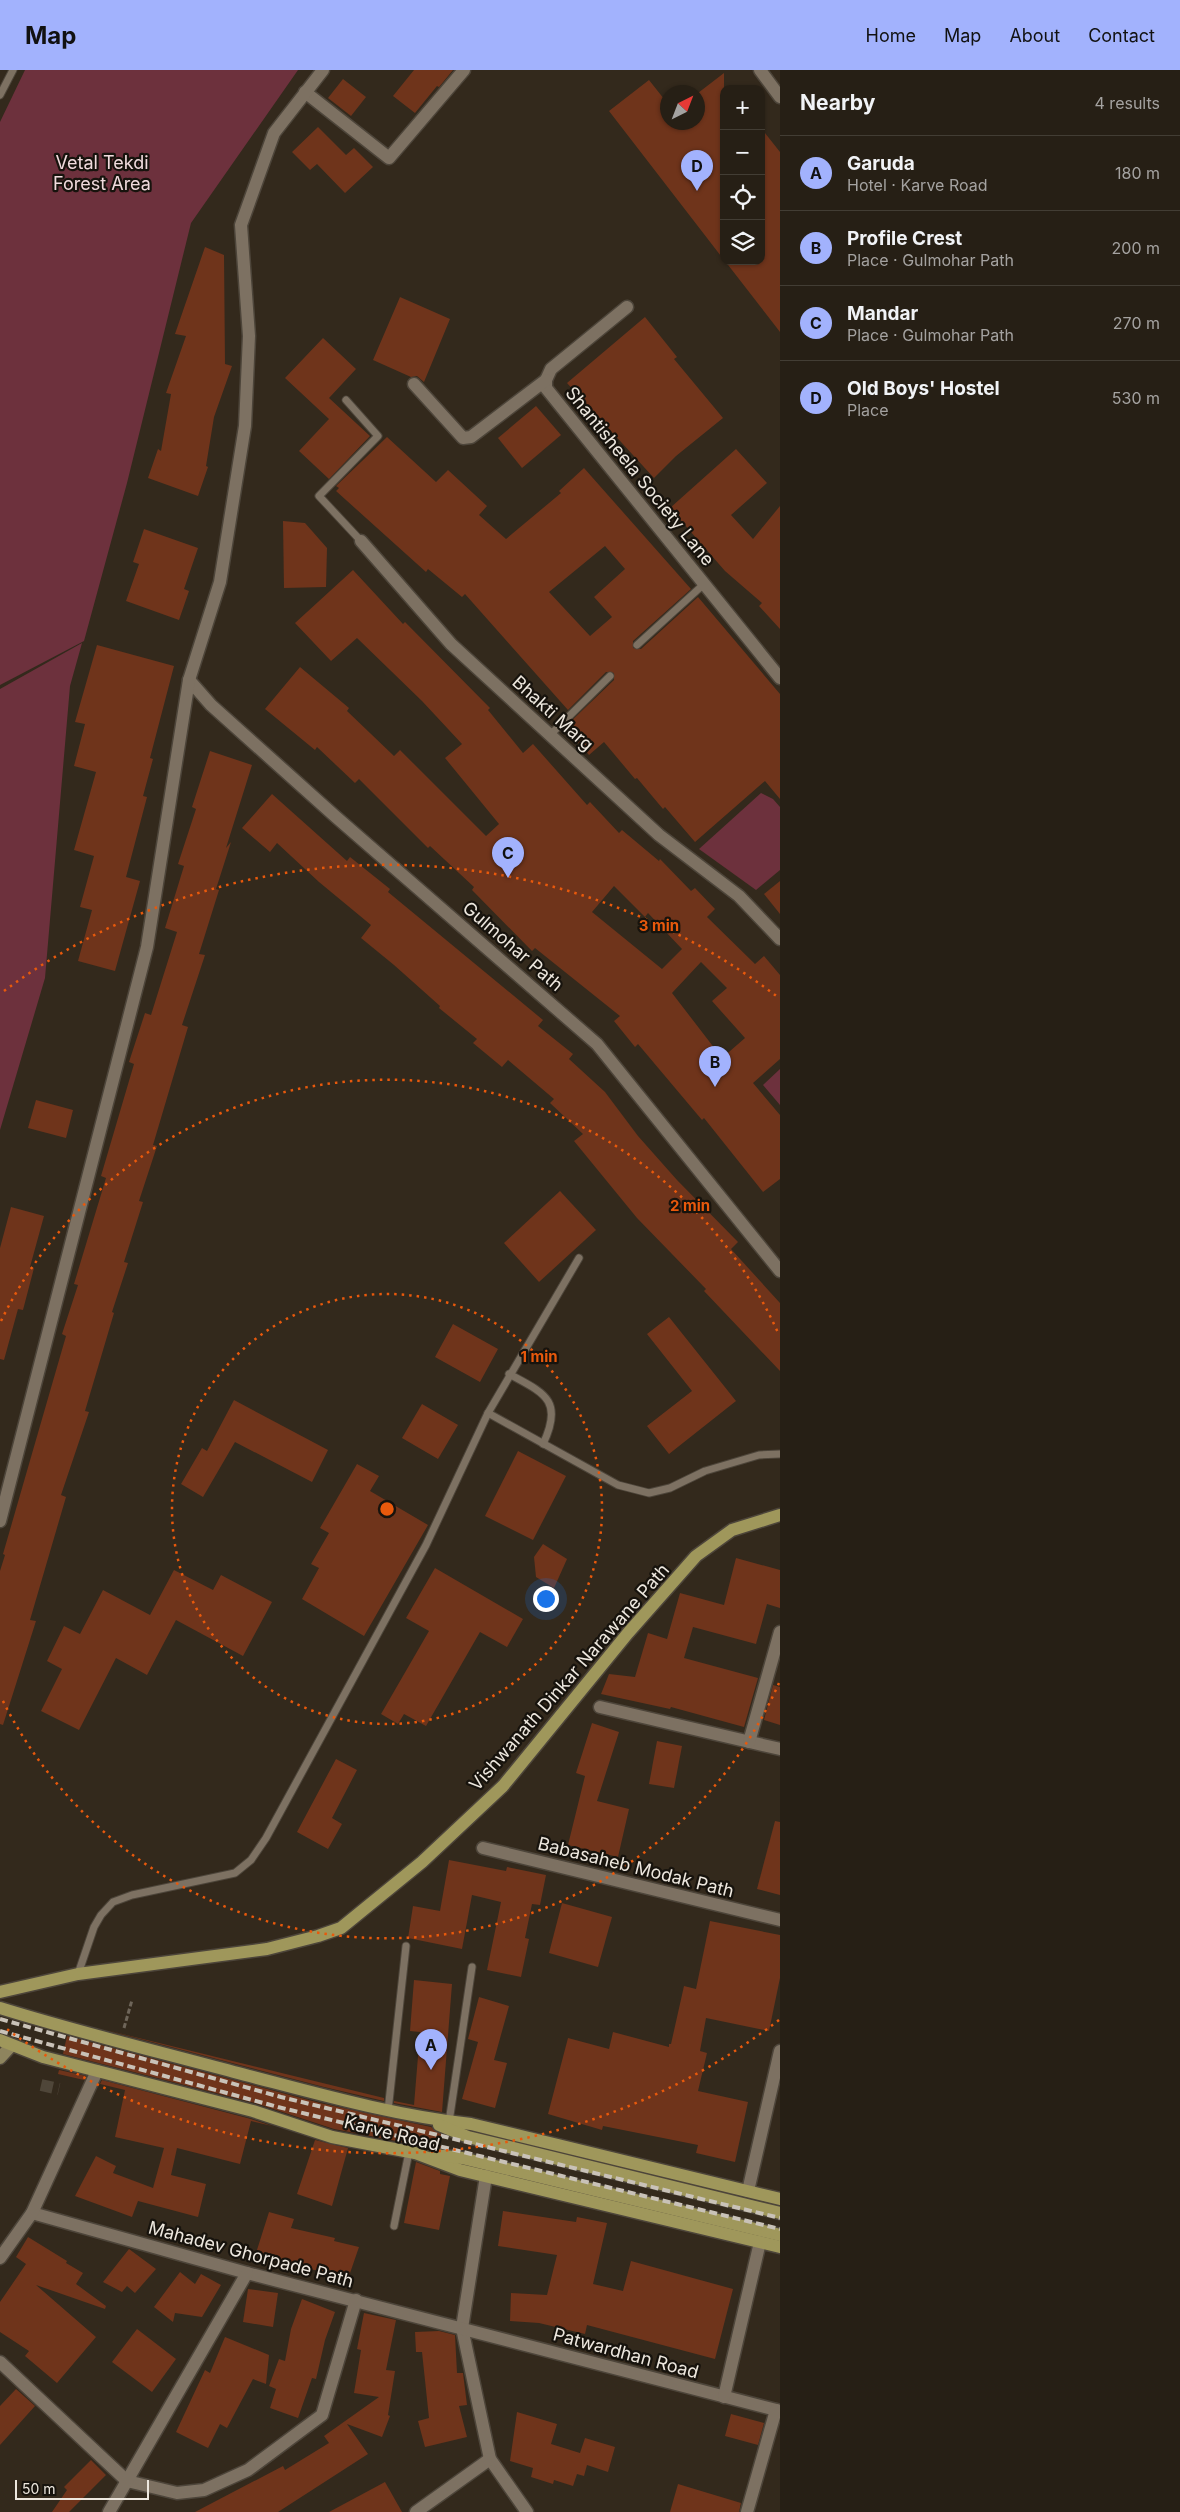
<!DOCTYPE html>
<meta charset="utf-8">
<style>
body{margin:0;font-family:Inter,sans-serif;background:#2e271e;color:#f1f3f6}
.controls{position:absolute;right:15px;top:15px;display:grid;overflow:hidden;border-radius:10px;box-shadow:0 1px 4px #0004}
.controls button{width:45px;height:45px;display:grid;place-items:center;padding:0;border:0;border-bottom:1px solid #423d34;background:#261f15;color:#f1f3f6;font:25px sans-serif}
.compass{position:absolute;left:660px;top:15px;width:45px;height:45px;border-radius:50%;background:#261f15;box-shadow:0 1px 4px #0004;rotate:42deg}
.scale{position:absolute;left:15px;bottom:12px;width:134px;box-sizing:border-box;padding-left:5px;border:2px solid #ede7de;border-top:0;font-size:14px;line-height:18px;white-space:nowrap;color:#ede7de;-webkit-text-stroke:4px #17130d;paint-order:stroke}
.you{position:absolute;left:545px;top:1528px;width:18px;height:18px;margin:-12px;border:4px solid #fff;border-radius:50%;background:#1a73e8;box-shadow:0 0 0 8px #1a73e833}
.badge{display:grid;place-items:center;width:32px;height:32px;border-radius:50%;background:#a2b2fd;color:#111;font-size:16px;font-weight:700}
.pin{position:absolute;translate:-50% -41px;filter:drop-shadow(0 1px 2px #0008)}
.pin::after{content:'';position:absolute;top:26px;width:18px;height:15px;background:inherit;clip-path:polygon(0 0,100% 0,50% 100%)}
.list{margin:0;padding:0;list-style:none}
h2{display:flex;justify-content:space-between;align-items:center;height:65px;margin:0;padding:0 20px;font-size:21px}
h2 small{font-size:16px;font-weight:400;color:#a4a2a0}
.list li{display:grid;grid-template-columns:32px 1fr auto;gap:15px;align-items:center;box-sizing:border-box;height:75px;padding:0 20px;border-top:1px solid #423d34}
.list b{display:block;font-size:19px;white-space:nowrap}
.list p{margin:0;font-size:16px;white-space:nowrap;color:#a4a2a0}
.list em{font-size:16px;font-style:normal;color:#a4a2a0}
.icon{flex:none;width:28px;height:28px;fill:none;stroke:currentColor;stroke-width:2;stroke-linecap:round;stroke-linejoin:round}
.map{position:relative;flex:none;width:780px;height:2442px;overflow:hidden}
header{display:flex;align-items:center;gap:30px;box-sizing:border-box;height:70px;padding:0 25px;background:#a2b2fd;color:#111}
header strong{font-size:24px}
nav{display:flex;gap:28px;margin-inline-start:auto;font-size:18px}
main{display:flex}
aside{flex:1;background:#261f15}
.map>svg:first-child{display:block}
.green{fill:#6d313d}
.building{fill:#6f341b;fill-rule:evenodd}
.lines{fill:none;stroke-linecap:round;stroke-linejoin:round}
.street-tunnel{stroke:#4f4639;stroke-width:12;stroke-dasharray:12 6;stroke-linecap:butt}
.lane-casing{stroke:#4d453a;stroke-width:9}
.street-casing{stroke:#4d453a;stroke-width:15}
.secondary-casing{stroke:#4d453a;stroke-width:15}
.primary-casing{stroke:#4d453a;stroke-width:15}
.path{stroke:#6e6559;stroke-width:3;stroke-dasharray:5 2.5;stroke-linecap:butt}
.lane{stroke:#7d7162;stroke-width:7}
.street{stroke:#7d7162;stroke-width:12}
.secondary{stroke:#8e845e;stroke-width:12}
.primary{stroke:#9f975b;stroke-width:12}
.rail{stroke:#c9c2b8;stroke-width:4;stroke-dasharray:8 4;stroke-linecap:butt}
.ring{fill:none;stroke:#e8590c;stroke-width:2.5;stroke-dasharray:2.5 5}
.labels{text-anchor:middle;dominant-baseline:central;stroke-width:4.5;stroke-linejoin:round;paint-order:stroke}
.park-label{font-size:18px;fill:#f1dbdd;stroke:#17130d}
.street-label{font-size:18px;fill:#ede7de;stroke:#17130d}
.centre{fill:#e8590c;stroke:#17130d;stroke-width:2.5}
.ring-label{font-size:15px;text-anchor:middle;font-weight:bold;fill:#e8590c;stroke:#17130d;stroke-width:4.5;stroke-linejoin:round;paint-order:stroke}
</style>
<header>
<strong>Map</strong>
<nav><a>Home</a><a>Map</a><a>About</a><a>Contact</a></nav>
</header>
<main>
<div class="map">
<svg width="780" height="2442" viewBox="0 0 780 2442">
<rect width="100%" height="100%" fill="#33291c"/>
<g class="green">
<polygon points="25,0 298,0 191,153 127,413 84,571 0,615 0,52"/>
<polygon points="82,573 70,616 45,908 0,1060 0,619"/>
<polygon points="761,723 773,729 780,737 780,800 756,820 699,779"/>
<polygon points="780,999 780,1035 763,1015"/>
</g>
<g class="building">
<polygon points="414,0 453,0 439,17 437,16 415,43 393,26"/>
<polygon points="724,3 724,190 609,41 649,10 668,34 668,52 698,52 698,23"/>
<polygon points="343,9 366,27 351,46 328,28"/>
<polygon points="318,57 346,85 354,78 373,97 345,123 317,94 310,100 292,82"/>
<polygon points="761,58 780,82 780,262 725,191 761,191"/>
<polygon points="205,177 224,185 225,294 232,296 214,347 206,396 208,397 198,426 148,408 158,379 161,381 171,324 166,323 186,266 175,264"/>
<polygon points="400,227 450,249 424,312 417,306 411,307 373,290"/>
<polygon points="645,247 677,287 674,289 723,348 676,386 654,408 567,313"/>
<polygon points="323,268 356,299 329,328 370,366 329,409 299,381 329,349 285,308"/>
<polygon points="536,336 561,365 522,398 498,368"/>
<path d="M 387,367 L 436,412 L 448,400 L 487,436 L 479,445 L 506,469 L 561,423 L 559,421 L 584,398 L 691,519 L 633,571 L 633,578 L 641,579 L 698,527 L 780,624 L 780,729 L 765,711 L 695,772 L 665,737 L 663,739 L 637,708 L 635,709 L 604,672 L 589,685 L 565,657 L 614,610 L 614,603 L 606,602 L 568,640 L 465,524 L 462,527 L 428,499 L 426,502 L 336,421 L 339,418 L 336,416 ZM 605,476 L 625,499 L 594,527 L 612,547 L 590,566 L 549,522 Z"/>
<polygon points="736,379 767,413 731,445 753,469 780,436 780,559 759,536 762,533 725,501 670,438"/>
<polygon points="283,451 305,453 327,478 326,517 284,518"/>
<polygon points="144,459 198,478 184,519 189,521 179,550 126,531 139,494 133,492"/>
<path d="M 353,500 L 403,554 L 405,552 L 490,638 L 488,640 L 523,683 L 533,674 L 587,735 L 590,732 L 619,763 L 622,760 L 659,791 L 660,789 L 691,821 L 695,818 L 715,839 L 707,847 L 755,894 L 764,886 L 780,905 L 780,989 L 753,1013 L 780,1045 L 780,1109 L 763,1122 L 704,1048 L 702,1050 L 638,974 L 635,977 L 614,951 L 620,946 L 535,878 L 532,881 L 472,820 L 474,817 L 430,776 L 428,778 L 359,709 L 355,713 L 317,677 L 315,680 L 265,639 L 300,597 L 349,638 L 347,641 L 394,686 L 400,680 L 486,766 L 499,754 L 445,688 L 462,674 L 422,631 L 357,568 L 331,591 L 295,553 ZM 614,816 L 645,847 L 648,843 L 682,879 L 662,899 L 592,842 ZM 701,892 L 727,918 L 712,931 L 745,968 L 722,988 L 672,923 Z"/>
<polygon points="97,575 174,596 150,688 153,689 143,726 147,727 126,807 140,811 115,901 78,891 92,840 80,837 94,786 74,780 96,702 74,696 85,654 75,652"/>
<polygon points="210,681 252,695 226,778 231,772 216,819 219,820 199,884 205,885 182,955 188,957 153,1075 157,1076 139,1131 143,1132 124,1192 128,1193 112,1242 114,1243 85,1341 89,1342 61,1425 66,1427 30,1550 36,1551 3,1655 0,1654 0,1501 5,1485 3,1484 66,1266 62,1264 78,1215 74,1214 106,1108 101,1106 134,994 129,992 145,943 151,945 177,862 165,858 184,796 178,794 196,739 192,737"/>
<polygon points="272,724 347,791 350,787 390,819 388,822 543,950 538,956 573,984 569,989 605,1022 638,1066 677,1110 738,1172 731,1179 780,1233 780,1301 704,1221 706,1219 637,1148 574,1071 583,1064 550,1033 554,1029 508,990 502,997 473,973 477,969 439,938 440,936 394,895 361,868 371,855 319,812 277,773 270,782 242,758"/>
<polygon points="780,811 780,844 764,824"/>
<polygon points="36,1030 73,1040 66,1068 28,1058"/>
<polygon points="560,1121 596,1160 539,1212 504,1173"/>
<polygon points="11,1137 44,1146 30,1197 34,1198 23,1240 18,1239 4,1290 0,1289 0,1178"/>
<polygon points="669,1247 736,1331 669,1384 647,1356 692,1321 647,1264"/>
<polygon points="453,1254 498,1279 480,1312 435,1287"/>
<polygon points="234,1330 328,1380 312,1412 235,1372 203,1427 181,1414 202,1378 207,1381"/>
<polygon points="422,1334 458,1355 438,1389 402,1368"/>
<polygon points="518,1381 566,1406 533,1470 485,1446"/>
<polygon points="357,1394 379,1406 370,1421 428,1455 364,1566 302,1529 319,1498 311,1494 329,1463 320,1458"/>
<polygon points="543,1474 567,1489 554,1518 536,1507 534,1487"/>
<polygon points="736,1488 780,1500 780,1538 767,1534 756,1574 693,1557 684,1588 758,1608 744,1657 671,1637 670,1639 601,1624 609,1604 635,1607 648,1563 667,1569 680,1523 724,1535"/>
<polygon points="435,1498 523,1549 507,1577 480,1562 426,1656 404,1644 398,1654 381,1644 429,1561 406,1548"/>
<polygon points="174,1500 213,1520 221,1505 272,1532 243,1586 176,1550 147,1605 116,1588 79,1660 41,1641 62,1599 47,1591 64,1556 80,1564 103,1520 150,1545"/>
<polygon points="773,1615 780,1617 780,1655 764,1650"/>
<polygon points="592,1653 619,1662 597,1731 629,1739 618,1787 568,1775 585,1706 576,1703"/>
<polygon points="657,1671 682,1676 674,1718 649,1714"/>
<polygon points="336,1689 357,1700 332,1748 342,1754 328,1779 297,1762"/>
<polygon points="775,1751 780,1752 780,1825 757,1819"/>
<polygon points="449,1790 506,1801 507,1797 546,1805 540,1835 532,1834 525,1868 529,1869 521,1907 487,1900 501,1832 472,1825 462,1879 408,1868 413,1836 440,1841"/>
<polygon points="562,1833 612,1847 598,1897 549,1883"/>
<polygon points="710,1851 780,1865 780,1908 769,1961 706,1948 700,1981 707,1983 698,2021 748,2032 735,2092 696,2083 698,2075 603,2056 602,2060 548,2044 568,1968 609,1979 613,1962 669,1977 669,1974 671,1974 684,1916 696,1919"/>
<polygon points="414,1910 452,1914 442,2042 394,2033 394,2031 414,2035 420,1962 410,1961"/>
<polygon points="479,1927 509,1936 494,1990 507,1993 495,2038 462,2029 478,1972 468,1969"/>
<polygon points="102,1959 384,2028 384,2031 324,2017"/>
<polygon points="67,1966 320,2033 431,2057 441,2064 440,2076 446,2078 435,2077 429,2080 417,2075 334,2059 255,2033 63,1984"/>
<polygon points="59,2000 86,2006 84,2010 58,2004"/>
<polygon points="102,2010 251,2049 272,2056 251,2051 240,2094 177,2078 171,2105 206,2114 198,2147 138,2131 132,2147 75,2126 96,2086 116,2096 113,2103 153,2118 164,2078 115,2067 125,2020 100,2014"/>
<polygon points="315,2070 348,2078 332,2136 297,2124"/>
<polygon points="416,2092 440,2101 440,2104 450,2106 439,2160 404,2153"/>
<polygon points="503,2141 576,2152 577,2147 607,2153 593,2214 623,2221 631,2191 733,2219 715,2289 587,2255 585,2264 539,2253 510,2251 511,2223 547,2225 557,2185 498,2176"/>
<polygon points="269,2142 294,2149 291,2158 335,2168 334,2171 359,2177 349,2206 303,2198 256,2183"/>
<polygon points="28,2167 67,2191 66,2193 83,2203 76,2214 106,2236 105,2239 36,2215 96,2267 57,2313 25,2286 29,2281 0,2262 0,2232 26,2194 16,2187"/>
<polygon points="129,2179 156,2199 135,2223 127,2216 122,2222 103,2212"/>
<polygon points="180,2202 195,2214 201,2204 221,2215 202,2247 175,2243 173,2252 154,2237"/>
<polygon points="248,2219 278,2223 273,2257 243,2252"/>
<polygon points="302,2229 335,2242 325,2270 316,2309 312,2308 298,2348 270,2338 276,2319 269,2316 279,2289 285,2291 291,2259"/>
<polygon points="364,2243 396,2250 386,2300 395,2301 388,2345 390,2346 382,2367 347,2354 368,2384 278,2442 195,2442 283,2396 285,2400 329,2373 324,2366 379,2327 354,2323 361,2280 357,2279"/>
<polygon points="137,2259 176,2289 152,2322 112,2292"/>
<polygon points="439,2261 455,2265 457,2303 463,2303 467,2335 459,2336 467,2367 425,2377 418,2351 429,2348 422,2282 416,2282 415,2262"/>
<polygon points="225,2267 269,2285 266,2314 253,2309 227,2358 220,2354 208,2378 176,2362 205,2300 210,2303"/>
<polygon points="16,2319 35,2336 0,2375 0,2336"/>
<polygon points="517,2342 557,2354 551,2374 580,2383 585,2368 615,2377 608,2402 587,2395 584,2406 577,2404 573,2416 554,2410 553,2414 531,2407 533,2398 510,2391"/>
<polygon points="731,2344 764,2353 758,2375 725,2366"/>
<polygon points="91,2390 106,2405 69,2442 52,2442 67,2420 64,2417"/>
<polygon points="385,2412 402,2442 329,2442"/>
<polygon points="678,2414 741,2433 739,2442 670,2442"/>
</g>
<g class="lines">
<polyline class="street-tunnel" points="41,2015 59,2019"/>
<g class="lane-casing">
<g id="lane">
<polyline points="0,25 13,0"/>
<polyline points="346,330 378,366 319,426 361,471"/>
<polyline points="637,575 704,514"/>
<polyline points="551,664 610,606"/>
<path d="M 509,1304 C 544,1323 564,1330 543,1374"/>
<polyline points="488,1343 618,1415 649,1423 670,1418 705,1401 759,1385 780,1384"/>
<polyline points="78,1904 94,1857 101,1845 113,1832 132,1825 235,1803 251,1790 266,1768 426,1475 488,1343 579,1188"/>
<polyline points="388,2041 406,1876"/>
<polyline points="449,2052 472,1897"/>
<polyline points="394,2156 409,2082"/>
</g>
</g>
<g class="street-casing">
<g id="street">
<polyline points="760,0 780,27"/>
<polyline points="305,22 389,88 464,0"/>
<polyline points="627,237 551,299 546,310 546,318 780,608"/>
<polyline points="414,314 463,368 471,367 546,310"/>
<polyline points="361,471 451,574 659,765 739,826 780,869"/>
<polyline points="189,610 211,635 336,747 597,974 780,1201"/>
<polyline points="0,1451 147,877 189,610 220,512 245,356 249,266 241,155 274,63 323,0"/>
<polyline points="600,1637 780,1679"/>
<polyline points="749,1672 780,1562"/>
<polyline points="483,1778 780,1850"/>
<polyline points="486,2106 462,2258 490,2389 527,2442"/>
<polyline points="748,2121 780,1981"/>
<polyline points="32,2143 247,2203 780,2341"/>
<polyline points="0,2188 32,2143 97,2001"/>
<polyline points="0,2292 127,2411 177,2423 204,2420 248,2400 322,2345 356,2230"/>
<polyline points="724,2327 760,2172"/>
<polyline points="109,2442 247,2203"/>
<polyline points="416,2442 490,2389"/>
<polyline points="747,2442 776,2340"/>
</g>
</g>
<g class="secondary-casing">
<polyline id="secondary" points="0,1988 11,1976"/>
</g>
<g class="primary-casing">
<g id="primary">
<polyline points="0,1922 78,1904 267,1879 318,1866 341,1858 422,1792 503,1716 628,1563 696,1486 732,1460 780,1445"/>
<path d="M 0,1938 C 77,1962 156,1981 234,2002 C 312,2022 390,2045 471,2054 L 780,2129"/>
<polyline points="0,1970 43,1987 253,2041 332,2067 415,2083 460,2100 780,2177"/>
<polyline points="439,2055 468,2067 780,2143"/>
<polyline points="435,2085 462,2088 780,2165"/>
</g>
</g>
<polyline class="path" points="124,1958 132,1930"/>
<use href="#lane" class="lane"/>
<use href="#street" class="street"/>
<use href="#secondary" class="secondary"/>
<use href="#primary" class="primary"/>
<g class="rail">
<polyline points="0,1949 281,2027 780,2148"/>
<polyline points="0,1961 278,2037 780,2159"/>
</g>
</g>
<g class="ring">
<circle cx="387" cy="1439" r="215"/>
<path d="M779 1613A429 429 0 0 1 1 1627M1 1251A429 429 0 0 1 779 1265"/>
<path d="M779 1950A644 644 0 0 1 4 1957M4 921A644 644 0 0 1 779 928"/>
</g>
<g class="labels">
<g class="park-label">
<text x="102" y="92">Vetal Tekdi<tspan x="102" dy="21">Forest Area</tspan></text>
</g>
<g class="street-label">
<text transform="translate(640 406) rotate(51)">Shantisheela Society Lane</text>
<text transform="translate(553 643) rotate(42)">Bhakti Marg</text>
<text transform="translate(513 876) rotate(41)">Gulmohar Path</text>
<text transform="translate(569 1607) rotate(-49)">Vishwanath Dinkar Narawane Path</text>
<text transform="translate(636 1797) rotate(14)">Babasaheb Modak Path</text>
<text transform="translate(392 2063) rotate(14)">Karve Road</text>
<text transform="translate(251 2184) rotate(15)">Mahadev Ghorpade Path</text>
<text transform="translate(626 2283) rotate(15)">Patwardhan Road</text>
</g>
</g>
<circle cx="387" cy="1439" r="8" class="centre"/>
<g class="ring-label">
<text x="659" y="861">3 min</text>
<text x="690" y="1141">2 min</text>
<text x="539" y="1292">1 min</text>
</g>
</svg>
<div class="controls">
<button>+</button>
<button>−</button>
<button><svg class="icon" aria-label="locate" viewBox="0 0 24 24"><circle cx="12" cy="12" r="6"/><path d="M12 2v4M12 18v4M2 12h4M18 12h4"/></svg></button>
<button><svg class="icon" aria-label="layers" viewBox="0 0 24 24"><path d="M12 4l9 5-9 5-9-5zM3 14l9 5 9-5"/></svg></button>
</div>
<svg class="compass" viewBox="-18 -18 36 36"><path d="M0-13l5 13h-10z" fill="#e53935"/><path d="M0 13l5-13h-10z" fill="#a4a2a0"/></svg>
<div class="scale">50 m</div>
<div class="you"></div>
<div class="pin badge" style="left:431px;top:2000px">A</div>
<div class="pin badge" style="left:715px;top:1017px">B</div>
<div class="pin badge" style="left:508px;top:808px">C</div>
<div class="pin badge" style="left:697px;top:121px">D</div>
</div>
<aside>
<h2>Nearby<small>4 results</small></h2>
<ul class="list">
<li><span class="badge">A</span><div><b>Garuda</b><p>Hotel · Karve Road</p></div><em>180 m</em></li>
<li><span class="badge">B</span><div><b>Profile Crest</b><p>Place · Gulmohar Path</p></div><em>200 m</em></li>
<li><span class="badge">C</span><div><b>Mandar</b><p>Place · Gulmohar Path</p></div><em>270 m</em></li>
<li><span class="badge">D</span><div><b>Old Boys' Hostel</b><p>Place</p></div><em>530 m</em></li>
</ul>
</aside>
</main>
